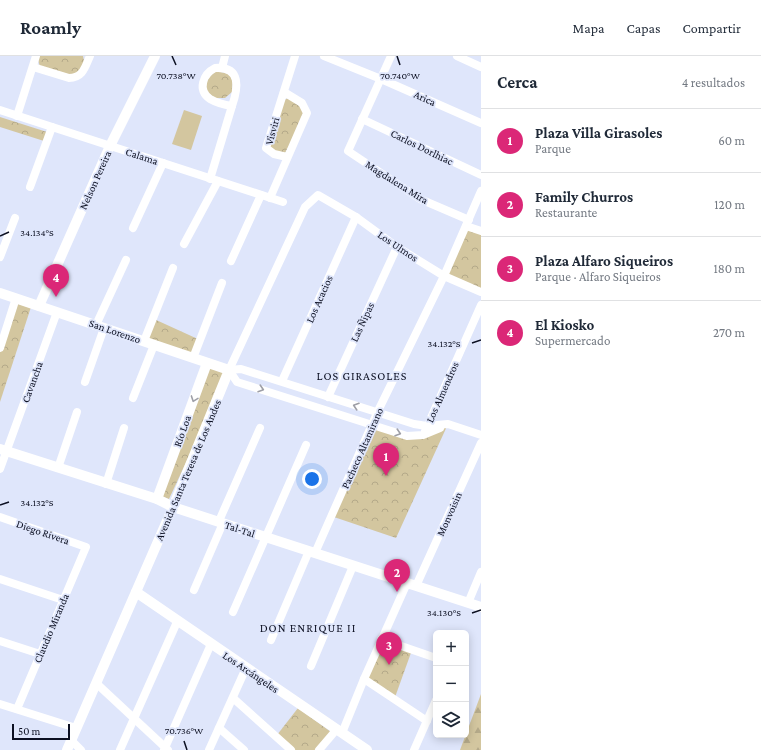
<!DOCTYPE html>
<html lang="es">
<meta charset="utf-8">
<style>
body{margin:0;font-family:"Crimson Pro",serif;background:#f2f2f3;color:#1f2937}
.controls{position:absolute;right:12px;bottom:12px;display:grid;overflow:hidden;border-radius:6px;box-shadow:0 2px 10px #0003}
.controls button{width:36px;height:36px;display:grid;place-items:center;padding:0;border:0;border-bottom:1px solid #e0e1e3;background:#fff;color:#1f2937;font:20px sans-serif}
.scale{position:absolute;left:12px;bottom:10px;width:58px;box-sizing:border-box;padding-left:4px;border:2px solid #0c1022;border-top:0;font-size:11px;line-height:14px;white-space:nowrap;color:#0c1022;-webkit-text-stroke:3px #dfe6fb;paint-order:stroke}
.you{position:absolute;left:312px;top:423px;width:14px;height:14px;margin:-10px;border:3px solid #fff;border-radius:50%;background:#1a73e8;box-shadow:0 0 0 6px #1a73e833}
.badge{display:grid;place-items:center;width:26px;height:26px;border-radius:50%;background:#db2777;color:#fff;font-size:13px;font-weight:700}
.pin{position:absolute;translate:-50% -33px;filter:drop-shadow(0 1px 2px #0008)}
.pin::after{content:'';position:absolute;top:21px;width:14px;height:12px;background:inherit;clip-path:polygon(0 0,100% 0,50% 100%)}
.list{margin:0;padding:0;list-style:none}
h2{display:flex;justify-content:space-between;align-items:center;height:52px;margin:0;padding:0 16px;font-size:17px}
h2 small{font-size:13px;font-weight:400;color:#747a83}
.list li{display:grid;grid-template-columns:26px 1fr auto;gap:12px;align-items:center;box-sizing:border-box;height:64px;padding:0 16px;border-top:1px solid #e0e1e3}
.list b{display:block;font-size:15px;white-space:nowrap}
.list p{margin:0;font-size:13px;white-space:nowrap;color:#747a83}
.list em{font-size:13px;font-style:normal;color:#747a83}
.icon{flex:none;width:22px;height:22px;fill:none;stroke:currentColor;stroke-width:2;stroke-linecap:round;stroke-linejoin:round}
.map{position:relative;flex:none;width:481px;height:694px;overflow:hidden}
header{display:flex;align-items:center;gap:24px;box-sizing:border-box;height:56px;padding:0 20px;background:#fff;border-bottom:1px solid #e0e1e3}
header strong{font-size:19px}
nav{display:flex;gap:22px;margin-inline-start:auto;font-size:14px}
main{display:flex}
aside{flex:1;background:#fff}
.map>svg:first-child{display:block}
.green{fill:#d3c69f}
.forest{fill:url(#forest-firs)}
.park{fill:url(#park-crowns)}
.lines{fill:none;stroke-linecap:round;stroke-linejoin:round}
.minor{stroke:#fff;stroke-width:8}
.tertiary{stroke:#fff;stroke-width:10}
.oneway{stroke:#9e9fa7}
.ticks{fill:none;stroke:#0c1022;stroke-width:1.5}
.labels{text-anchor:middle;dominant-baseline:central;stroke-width:3.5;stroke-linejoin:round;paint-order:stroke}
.street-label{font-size:11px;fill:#0c1022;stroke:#dfe6fb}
.neighbourhood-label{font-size:12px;letter-spacing:1px;fill:#0c1022;stroke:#dfe6fb}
.ticks-label{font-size:10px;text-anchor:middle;fill:#0c1022;stroke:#dfe6fb;stroke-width:3.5;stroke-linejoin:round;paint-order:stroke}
</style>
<header>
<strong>Roamly</strong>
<nav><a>Mapa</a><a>Capas</a><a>Compartir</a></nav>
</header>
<main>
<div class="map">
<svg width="481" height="694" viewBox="0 0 481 694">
<defs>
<pattern id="forest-firs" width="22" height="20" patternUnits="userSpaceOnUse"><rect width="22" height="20" fill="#d3c69f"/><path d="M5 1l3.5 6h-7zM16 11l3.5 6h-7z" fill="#b4a989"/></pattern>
<pattern id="park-crowns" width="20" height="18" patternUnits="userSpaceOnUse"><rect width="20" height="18" fill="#d3c69f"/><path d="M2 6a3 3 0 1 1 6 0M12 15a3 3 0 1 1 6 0" fill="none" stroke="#b4a989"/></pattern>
</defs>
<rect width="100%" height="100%" fill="#dfe6fb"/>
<polygon class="green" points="184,54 202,60 191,94 172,88"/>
<polygon class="forest" points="481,638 481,694 460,694"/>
<g class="park">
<polygon points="37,0 83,0 84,5 79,17 71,20 40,11"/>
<polygon points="216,15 229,18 233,24 232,36 225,42 215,42 207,36 205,25"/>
<polygon points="288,42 291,42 307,57 285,97 274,98 269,91 284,44"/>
<polygon points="0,61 47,76 44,85 0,71"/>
<polygon points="466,170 481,176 481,235 444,220"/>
<polygon points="16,242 32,248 0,346 0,292"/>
<polygon points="154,263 200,284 193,302 144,285"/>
<polygon points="207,307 229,314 169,443 161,440"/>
<polygon points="448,368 396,482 331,460 372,369 407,380"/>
<polygon points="381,583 412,594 394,644 364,623"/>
<polygon points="298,652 331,676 316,694 294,694 277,679"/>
</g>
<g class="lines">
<g class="minor">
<polyline points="324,0 381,23 481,67"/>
<polyline points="391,0 348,95 420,143 469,164"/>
<polyline points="457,0 481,11"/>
<path d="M 33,11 L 69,22 C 83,22 85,11 90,0"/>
<path d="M 215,12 C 242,10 238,33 232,50 C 225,49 217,47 210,43 C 197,34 203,18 215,12 Z"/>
<polyline points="222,12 225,0"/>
<polyline points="0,54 283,146"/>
<polyline points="17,60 36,0"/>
<polyline points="362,63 481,119"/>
<polyline points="287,101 274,98 266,92 295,0"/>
<polyline points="210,123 232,50"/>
<polyline points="30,131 52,71"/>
<polyline points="270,142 307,57 302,47 284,36"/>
<polyline points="466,170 481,175"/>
<polyline points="133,172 163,107"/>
<polyline points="184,188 218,125"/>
<polyline points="0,201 15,162"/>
<polyline points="231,205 261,139"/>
<polyline points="96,269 126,204"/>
<polyline points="144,285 173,212"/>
<polyline points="0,292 16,242"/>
<polyline points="193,302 222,227"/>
<polyline points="229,314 305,151 318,139 356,161 397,191 444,220 481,236"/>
<polyline points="229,314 241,313 414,368 427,370 448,368 481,379"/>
<polyline points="229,314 237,326 407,380 423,379 440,372"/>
<polyline points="282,325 356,161"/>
<polyline points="85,326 104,272"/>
<polyline points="328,341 397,191"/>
<polyline points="133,342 154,289"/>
<polyline points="425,375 481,249"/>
<polyline points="58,412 77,356"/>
<polyline points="0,413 57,256"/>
<polyline points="106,428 124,372"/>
<polyline points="0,461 86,491 17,653"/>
<polyline points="219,465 260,372"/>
<polyline points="315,497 377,357 444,220 481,135"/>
<polyline points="0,523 63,544"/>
<polyline points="416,530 481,387"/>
<polyline points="194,534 223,467"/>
<polyline points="468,547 481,516"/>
<polyline points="233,556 306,389"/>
<polyline points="381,583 436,602"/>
<polyline points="271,584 309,495"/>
<polyline points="0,585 40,598"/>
<polyline points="311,610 353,510"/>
<polyline points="364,623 427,665"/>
<polyline points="96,627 168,694"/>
<polyline points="233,642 291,694"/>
<polyline points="0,648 76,672"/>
<polyline points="219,672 244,694"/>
<polyline points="342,677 364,623 407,527"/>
<polyline points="71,684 81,694"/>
<polyline points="120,694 177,566"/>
<polyline points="164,694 211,588"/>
<polyline points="209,694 246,612"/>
<polyline points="319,694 337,673"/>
<polyline points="414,694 436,644"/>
</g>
<g class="tertiary">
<polyline points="0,237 229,314 173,451 67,694"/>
<polyline points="39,250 110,90 155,0"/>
<polyline points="0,393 157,443 173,451 481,551"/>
<polyline points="157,443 207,307"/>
<polyline points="136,536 367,694"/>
</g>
</g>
<defs><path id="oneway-chevron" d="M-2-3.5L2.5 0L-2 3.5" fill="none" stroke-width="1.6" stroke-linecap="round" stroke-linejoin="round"/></defs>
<g class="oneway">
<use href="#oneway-chevron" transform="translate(261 333) rotate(18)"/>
<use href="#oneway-chevron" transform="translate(194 343) rotate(110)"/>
<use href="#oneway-chevron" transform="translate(356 350) rotate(-162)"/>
<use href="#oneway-chevron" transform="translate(398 377) rotate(18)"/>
</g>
<path class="ticks" d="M 172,0 L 176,9M 397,0 L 400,9M 0,180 L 9,176M 472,287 L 481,284M 0,449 L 9,446M 472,557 L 481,554M 184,685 L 187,694"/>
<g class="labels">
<g class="street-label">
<text transform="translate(425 42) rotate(24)">Arica</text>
<text transform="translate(272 75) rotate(-75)">Visviri</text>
<text transform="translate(422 91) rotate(26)">Carlos Dorlhiac</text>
<text transform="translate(142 100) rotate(18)">Calama</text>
<text transform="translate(95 124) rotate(-66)">Nelson Pereira</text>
<text transform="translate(397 126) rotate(32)">Magdalena Mira</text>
<text transform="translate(398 190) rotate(34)">Los Ulmos</text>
<text transform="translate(319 243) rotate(-66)">Los Acacios</text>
<text transform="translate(362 266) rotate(-65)">Las Ñipas</text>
<text transform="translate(115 275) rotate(19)">San Lorenzo</text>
<text transform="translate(32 326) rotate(-70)">Cavancha</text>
<text transform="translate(442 336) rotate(-66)">Los Almendros</text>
<text transform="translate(182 375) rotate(-70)">Río Loa</text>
<text transform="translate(362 392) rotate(-66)">Pacheco Altamirano</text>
<text transform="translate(188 414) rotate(-67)">Avenida Santa Teresa de Los Andes</text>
<text transform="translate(449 458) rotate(-66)">Monvoisin</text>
<text transform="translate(240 473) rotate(18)">Tal-Tal</text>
<text transform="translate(43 476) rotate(19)">Diego Rivera</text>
<text transform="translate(51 572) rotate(-67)">Claudio Miranda</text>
<text transform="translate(251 616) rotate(34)">Los Arcángeles</text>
</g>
<g class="neighbourhood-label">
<text x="362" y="320">LOS GIRASOLES</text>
<text x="308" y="572">DON ENRIQUE II</text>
</g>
</g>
<g class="ticks-label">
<text x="176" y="23">70.738°W</text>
<text x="400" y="23">70.740°W</text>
<text x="37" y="180">34.134°S</text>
<text x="444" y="291">34.132°S</text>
<text x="37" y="450">34.132°S</text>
<text x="444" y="560">34.130°S</text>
<text x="184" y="678">70.736°W</text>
</g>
</svg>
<div class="controls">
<button>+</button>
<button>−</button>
<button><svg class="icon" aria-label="layers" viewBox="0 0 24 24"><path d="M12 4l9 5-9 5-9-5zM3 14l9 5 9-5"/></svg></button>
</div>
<div class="scale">50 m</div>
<div class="you"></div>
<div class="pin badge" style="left:386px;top:420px">1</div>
<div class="pin badge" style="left:397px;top:536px">2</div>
<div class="pin badge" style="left:389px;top:609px">3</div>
<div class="pin badge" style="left:56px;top:241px">4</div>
</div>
<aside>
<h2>Cerca<small>4 resultados</small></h2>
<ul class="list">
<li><span class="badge">1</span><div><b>Plaza Villa Girasoles</b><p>Parque</p></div><em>60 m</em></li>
<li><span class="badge">2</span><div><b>Family Churros</b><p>Restaurante</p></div><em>120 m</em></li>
<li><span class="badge">3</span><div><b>Plaza Alfaro Siqueiros</b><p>Parque · Alfaro Siqueiros</p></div><em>180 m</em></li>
<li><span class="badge">4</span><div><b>El Kiosko</b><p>Supermercado</p></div><em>270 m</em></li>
</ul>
</aside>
</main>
